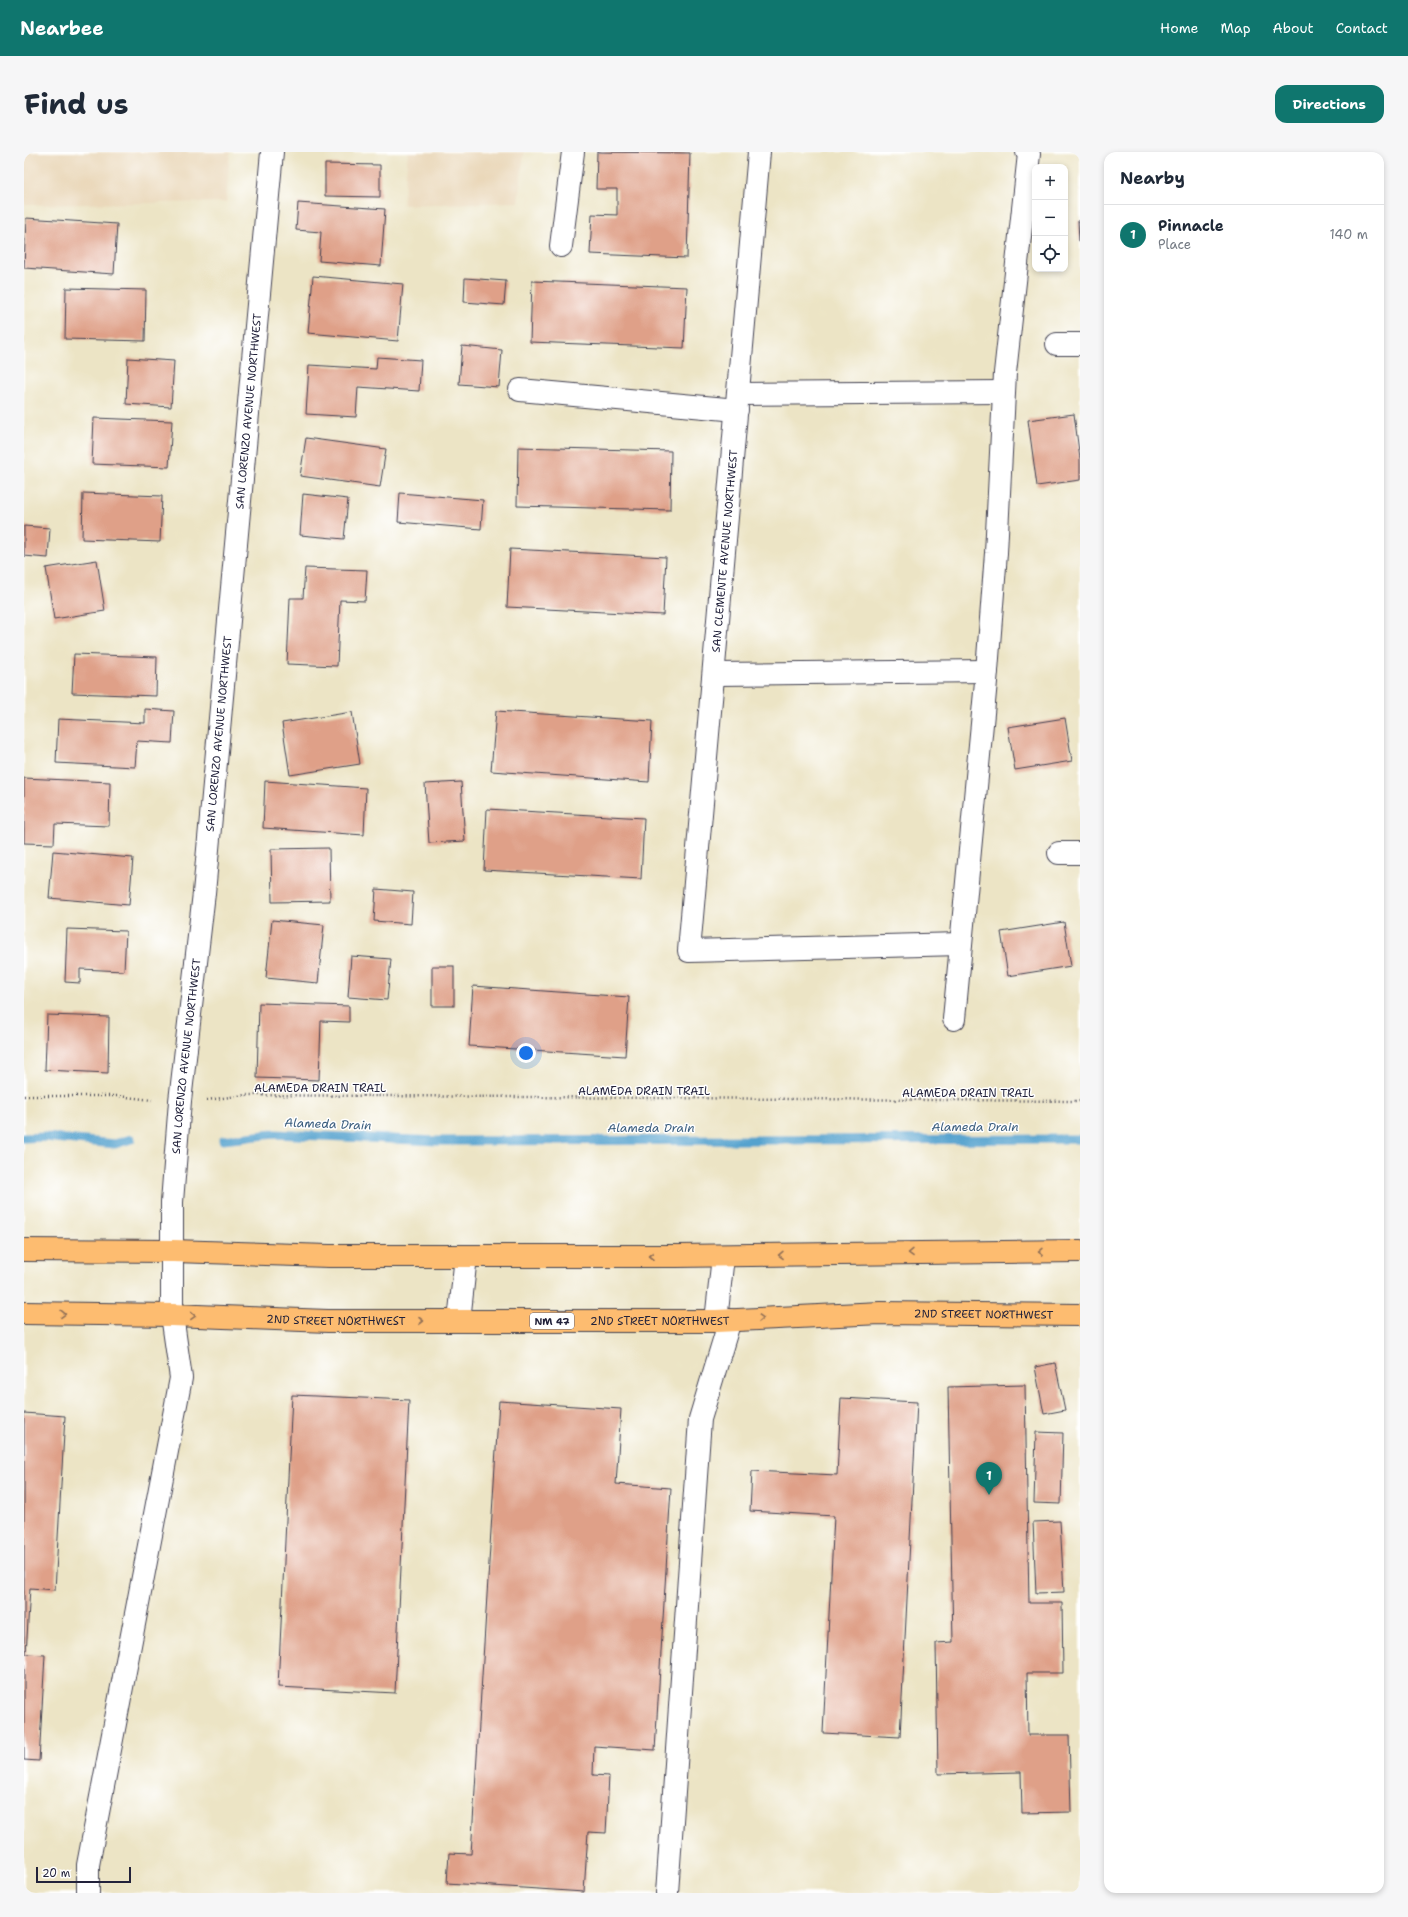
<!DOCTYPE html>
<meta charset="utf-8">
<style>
body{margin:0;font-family:"Shantell Sans",sans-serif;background:#f6f6f7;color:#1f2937}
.controls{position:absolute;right:12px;top:12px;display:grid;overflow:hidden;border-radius:8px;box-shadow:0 2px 6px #0003}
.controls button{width:36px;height:36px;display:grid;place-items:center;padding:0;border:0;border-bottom:1px solid #e0e1e3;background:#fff;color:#1f2937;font:20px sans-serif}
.scale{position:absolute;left:12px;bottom:10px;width:95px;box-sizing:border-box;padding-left:4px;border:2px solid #22223b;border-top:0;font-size:11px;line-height:14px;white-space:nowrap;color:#22223b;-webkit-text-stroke:3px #fff;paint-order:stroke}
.you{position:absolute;left:502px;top:901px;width:14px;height:14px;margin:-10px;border:3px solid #fff;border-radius:50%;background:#1a73e8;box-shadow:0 0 0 6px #1a73e833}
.badge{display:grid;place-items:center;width:26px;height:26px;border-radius:50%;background:#0f766e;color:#fff;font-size:13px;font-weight:700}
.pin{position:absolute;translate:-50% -33px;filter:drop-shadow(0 1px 2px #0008)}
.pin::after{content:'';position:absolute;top:21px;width:14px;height:12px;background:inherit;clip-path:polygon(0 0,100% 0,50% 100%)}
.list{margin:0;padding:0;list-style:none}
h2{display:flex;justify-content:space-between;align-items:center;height:52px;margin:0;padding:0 16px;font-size:17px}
h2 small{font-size:13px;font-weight:400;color:#747a83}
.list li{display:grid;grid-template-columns:26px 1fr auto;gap:12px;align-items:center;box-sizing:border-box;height:60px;padding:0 16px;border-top:1px solid #e0e1e3}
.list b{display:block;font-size:15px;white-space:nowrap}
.list p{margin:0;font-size:13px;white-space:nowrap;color:#747a83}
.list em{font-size:13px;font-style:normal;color:#747a83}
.icon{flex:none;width:22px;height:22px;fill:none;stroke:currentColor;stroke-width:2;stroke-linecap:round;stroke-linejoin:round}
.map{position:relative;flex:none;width:1056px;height:1741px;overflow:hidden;border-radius:12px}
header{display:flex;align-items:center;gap:24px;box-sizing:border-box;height:56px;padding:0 20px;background:#0f766e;color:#fff}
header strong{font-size:19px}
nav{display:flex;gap:22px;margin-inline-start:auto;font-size:14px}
.intro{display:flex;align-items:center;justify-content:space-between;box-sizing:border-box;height:96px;padding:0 24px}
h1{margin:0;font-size:28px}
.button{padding:10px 18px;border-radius:12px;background:#0f766e;color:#fff;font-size:14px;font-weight:700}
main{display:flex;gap:24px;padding:0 24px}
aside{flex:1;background:#fff;border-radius:12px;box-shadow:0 2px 6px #0003}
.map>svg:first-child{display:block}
.built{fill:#ead8ba}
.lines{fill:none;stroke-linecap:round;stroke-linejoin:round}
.stream{stroke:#55a2ce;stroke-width:9}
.building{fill:#dfa088}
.minor-casing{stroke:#403f50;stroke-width:24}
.major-casing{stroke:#403f50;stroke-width:24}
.path{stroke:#403f50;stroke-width:2.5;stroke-dasharray:1 3;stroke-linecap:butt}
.minor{stroke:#fff;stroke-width:22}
.major{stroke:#fdbc70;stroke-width:22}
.oneway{stroke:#906f56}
.labels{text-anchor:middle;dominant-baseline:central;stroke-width:3;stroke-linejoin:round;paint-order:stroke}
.shield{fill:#fff;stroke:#646476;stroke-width:1}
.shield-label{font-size:10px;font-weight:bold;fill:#22223b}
.street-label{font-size:11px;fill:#22223b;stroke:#fff}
.water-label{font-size:12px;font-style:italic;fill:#395c7d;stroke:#fff}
</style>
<header>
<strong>Nearbee</strong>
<nav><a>Home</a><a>Map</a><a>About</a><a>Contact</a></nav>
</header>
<div class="intro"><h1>Find us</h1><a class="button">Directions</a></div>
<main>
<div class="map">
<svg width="1056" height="1741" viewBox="0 0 1056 1741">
<rect width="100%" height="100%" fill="#fff"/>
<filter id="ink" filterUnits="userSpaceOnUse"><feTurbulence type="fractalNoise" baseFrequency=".025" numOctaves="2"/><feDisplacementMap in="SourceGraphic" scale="8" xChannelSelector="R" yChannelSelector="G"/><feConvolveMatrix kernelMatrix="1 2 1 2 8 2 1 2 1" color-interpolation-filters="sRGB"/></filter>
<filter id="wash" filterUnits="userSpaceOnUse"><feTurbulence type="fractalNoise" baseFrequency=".012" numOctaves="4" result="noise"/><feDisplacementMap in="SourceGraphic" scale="16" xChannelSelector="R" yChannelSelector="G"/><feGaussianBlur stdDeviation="0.9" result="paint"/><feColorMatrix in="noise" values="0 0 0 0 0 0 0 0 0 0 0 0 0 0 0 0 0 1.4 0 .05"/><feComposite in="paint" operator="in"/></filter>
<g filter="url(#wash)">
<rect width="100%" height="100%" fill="#ece4c5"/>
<g class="built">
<polygon points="0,0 206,0 202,50 0,53"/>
<polygon points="384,0 500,0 494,50 379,53"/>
</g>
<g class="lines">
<g class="stream">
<polyline points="0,986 21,985 91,992 107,987"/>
<polyline points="199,988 250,982 414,989 1056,987"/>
</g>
</g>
<g id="blocks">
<g class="building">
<polygon points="573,0 666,1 663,106 566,102 568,62 593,63 593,37 572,37"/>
<polygon points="301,12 356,13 356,45 301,44"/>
<polygon points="274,51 361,57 357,114 295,109 297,80 272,78"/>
<polygon points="2,66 93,72 90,122 0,116"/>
<polygon points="1054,69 1056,69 1056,89 1055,89"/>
<polygon points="289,124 379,132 374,189 284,181"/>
<polygon points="441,126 482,129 480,153 440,150"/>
<polygon points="508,129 663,135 660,196 506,190"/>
<polygon points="42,136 122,138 121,189 41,187"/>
<polygon points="438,194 478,198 475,235 435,232"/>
<polygon points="353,205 397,208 395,239 334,235 332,265 282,262 285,213 352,217"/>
<polygon points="104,206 150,209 147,255 102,252"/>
<polygon points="1050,262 1056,307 1056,328 1013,334 1004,268"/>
<polygon points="70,266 148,269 145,315 68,312"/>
<polygon points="282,286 362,297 356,335 276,324"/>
<polygon points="494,295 647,299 646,358 493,354"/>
<polygon points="59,341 138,344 136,390 58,387"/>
<polygon points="376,341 459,348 457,377 374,370"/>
<polygon points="279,342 324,347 320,387 276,383"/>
<polygon points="0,374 26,376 24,406 0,404"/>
<polygon points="486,397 642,405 639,463 483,455"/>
<polygon points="73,408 81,459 30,467 22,416"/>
<polygon points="281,416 343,418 341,449 316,448 313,514 263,512 266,446 279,446"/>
<polygon points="50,502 133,505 132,544 48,541"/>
<polygon points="121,557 150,559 148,591 113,589 111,615 32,611 34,567 121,571"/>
<polygon points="472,559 628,569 625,630 467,619"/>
<polygon points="328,560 336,612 266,623 258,571"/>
<polygon points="1041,566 1048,609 991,618 984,575"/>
<polygon points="0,626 86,630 85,674 31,672 30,692 0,691"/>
<polygon points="241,629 342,636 340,683 239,676"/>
<polygon points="437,630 441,689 405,691 401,632"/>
<polygon points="463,657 620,666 617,727 460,718"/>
<polygon points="305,696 306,749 248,750 247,697"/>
<polygon points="29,699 109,706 105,753 25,746"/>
<polygon points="352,737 389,740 387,772 350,769"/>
<polygon points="248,768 300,773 294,831 242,826"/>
<polygon points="1040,770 1047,814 984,824 977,780"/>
<polygon points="43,777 102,779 100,819 56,817 56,831 41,830"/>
<polygon points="327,804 367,807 363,848 324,845"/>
<rect x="408" y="814" width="22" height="40"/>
<polygon points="449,834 605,845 601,904 445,894"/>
<polygon points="235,851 325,854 325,870 297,869 295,928 233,926"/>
<polygon points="23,863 85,865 84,921 21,918"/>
<polygon points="1031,1211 1041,1258 1020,1262 1011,1215"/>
<polygon points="1001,1233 1005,1451 1038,1451 1039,1521 1003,1521 1004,1583 1045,1583 1047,1660 998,1661 997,1620 914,1622 912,1491 929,1490 924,1235"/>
<polygon points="268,1243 385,1248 371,1541 254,1535"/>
<polygon points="817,1246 893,1250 876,1585 799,1581 810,1364 726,1359 728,1319 813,1323"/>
<polygon points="475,1249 597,1257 592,1332 647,1336 631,1598 570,1594 569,1623 585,1624 582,1681 564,1680 560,1740 423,1731 425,1701 447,1702"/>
<polygon points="0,1261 41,1264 31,1438 6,1436 2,1502 21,1503 15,1609 0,1608"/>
<polygon points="1012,1280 1039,1281 1037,1352 1010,1351"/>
<polygon points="1036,1369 1040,1440 1012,1441 1009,1370"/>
</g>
</g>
</g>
<g filter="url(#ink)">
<use href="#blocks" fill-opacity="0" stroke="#403f50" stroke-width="1"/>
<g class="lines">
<g class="minor-casing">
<g id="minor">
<polyline points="735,0 665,799 937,792"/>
<polyline points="537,94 549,0"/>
<polyline points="1033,192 1056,192"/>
<polyline points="496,238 713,258"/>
<polyline points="714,242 980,240"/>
<polyline points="690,522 963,519"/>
<polyline points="1035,701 1056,701"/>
<polyline points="930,867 963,519 972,401 981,221 1005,2 1003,0"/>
<polyline points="435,1169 442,1104"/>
<polyline points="692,1169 699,1104"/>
<path id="s1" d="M 64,1741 L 64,1713 L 157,1226 L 148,1163 L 148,1050 L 156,949 L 180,741 L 248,0"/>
<polyline points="643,1741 676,1267 706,1168"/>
</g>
</g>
<g class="major-casing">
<g id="major">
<polyline points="0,1098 149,1099 305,1104 653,1104 1056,1099"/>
<path id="s2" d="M 0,1161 L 148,1163 L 304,1169 L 692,1169 L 856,1161 L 1056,1163"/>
</g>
</g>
<g class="path">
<polyline points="0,944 94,944 128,948"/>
<polyline points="183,948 221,943 1056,949"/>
</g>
<use href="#minor" class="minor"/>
<use href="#major" class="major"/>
</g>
<defs><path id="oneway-chevron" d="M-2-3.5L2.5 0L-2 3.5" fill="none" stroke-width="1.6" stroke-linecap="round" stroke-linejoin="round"/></defs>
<g class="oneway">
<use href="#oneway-chevron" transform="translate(1017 1100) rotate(179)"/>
<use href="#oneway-chevron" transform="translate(887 1101) rotate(179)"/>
<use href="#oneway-chevron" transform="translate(757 1103) rotate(179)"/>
<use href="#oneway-chevron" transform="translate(627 1104) rotate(180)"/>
<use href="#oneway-chevron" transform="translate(39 1162) rotate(1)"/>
<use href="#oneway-chevron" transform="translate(169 1164) rotate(2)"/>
<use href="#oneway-chevron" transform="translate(737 1166) rotate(-3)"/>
<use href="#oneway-chevron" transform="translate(397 1169)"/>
</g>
</g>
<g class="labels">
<rect class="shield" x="506" y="1161" width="44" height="16" rx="3"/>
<g class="shield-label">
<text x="528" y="1169">NM 47</text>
</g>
<g class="street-label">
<text stroke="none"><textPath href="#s1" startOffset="1495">SAN LORENZO AVENUE NORTHWEST</textPath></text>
<text transform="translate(701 399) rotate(-85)">SAN CLEMENTE AVENUE NORTHWEST</text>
<text stroke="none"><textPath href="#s1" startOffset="1171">SAN LORENZO AVENUE NORTHWEST</textPath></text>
<text stroke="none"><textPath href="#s1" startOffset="847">SAN LORENZO AVENUE NORTHWEST</textPath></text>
<text x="296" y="936">ALAMEDA DRAIN TRAIL</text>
<text x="620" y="939">ALAMEDA DRAIN TRAIL</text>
<text x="944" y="941">ALAMEDA DRAIN TRAIL</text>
<text stroke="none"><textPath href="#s2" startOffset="960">2ND STREET NORTHWEST</textPath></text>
<text stroke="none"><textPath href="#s2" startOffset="312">2ND STREET NORTHWEST</textPath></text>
<text stroke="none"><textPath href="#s2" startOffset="636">2ND STREET NORTHWEST</textPath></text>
</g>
<g class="water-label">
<text transform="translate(304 972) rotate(2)">Alameda Drain</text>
<text x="951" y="975">Alameda Drain</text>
<text x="627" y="976">Alameda Drain</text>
</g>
</g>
</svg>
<div class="controls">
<button>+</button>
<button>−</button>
<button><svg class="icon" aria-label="locate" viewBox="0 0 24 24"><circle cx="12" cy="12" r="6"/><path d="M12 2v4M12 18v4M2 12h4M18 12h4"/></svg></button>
</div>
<div class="scale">20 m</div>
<div class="you"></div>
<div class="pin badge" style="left:965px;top:1343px">1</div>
</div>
<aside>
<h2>Nearby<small></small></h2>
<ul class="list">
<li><span class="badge">1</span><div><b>Pinnacle</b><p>Place</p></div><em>140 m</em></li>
</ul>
</aside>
</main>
